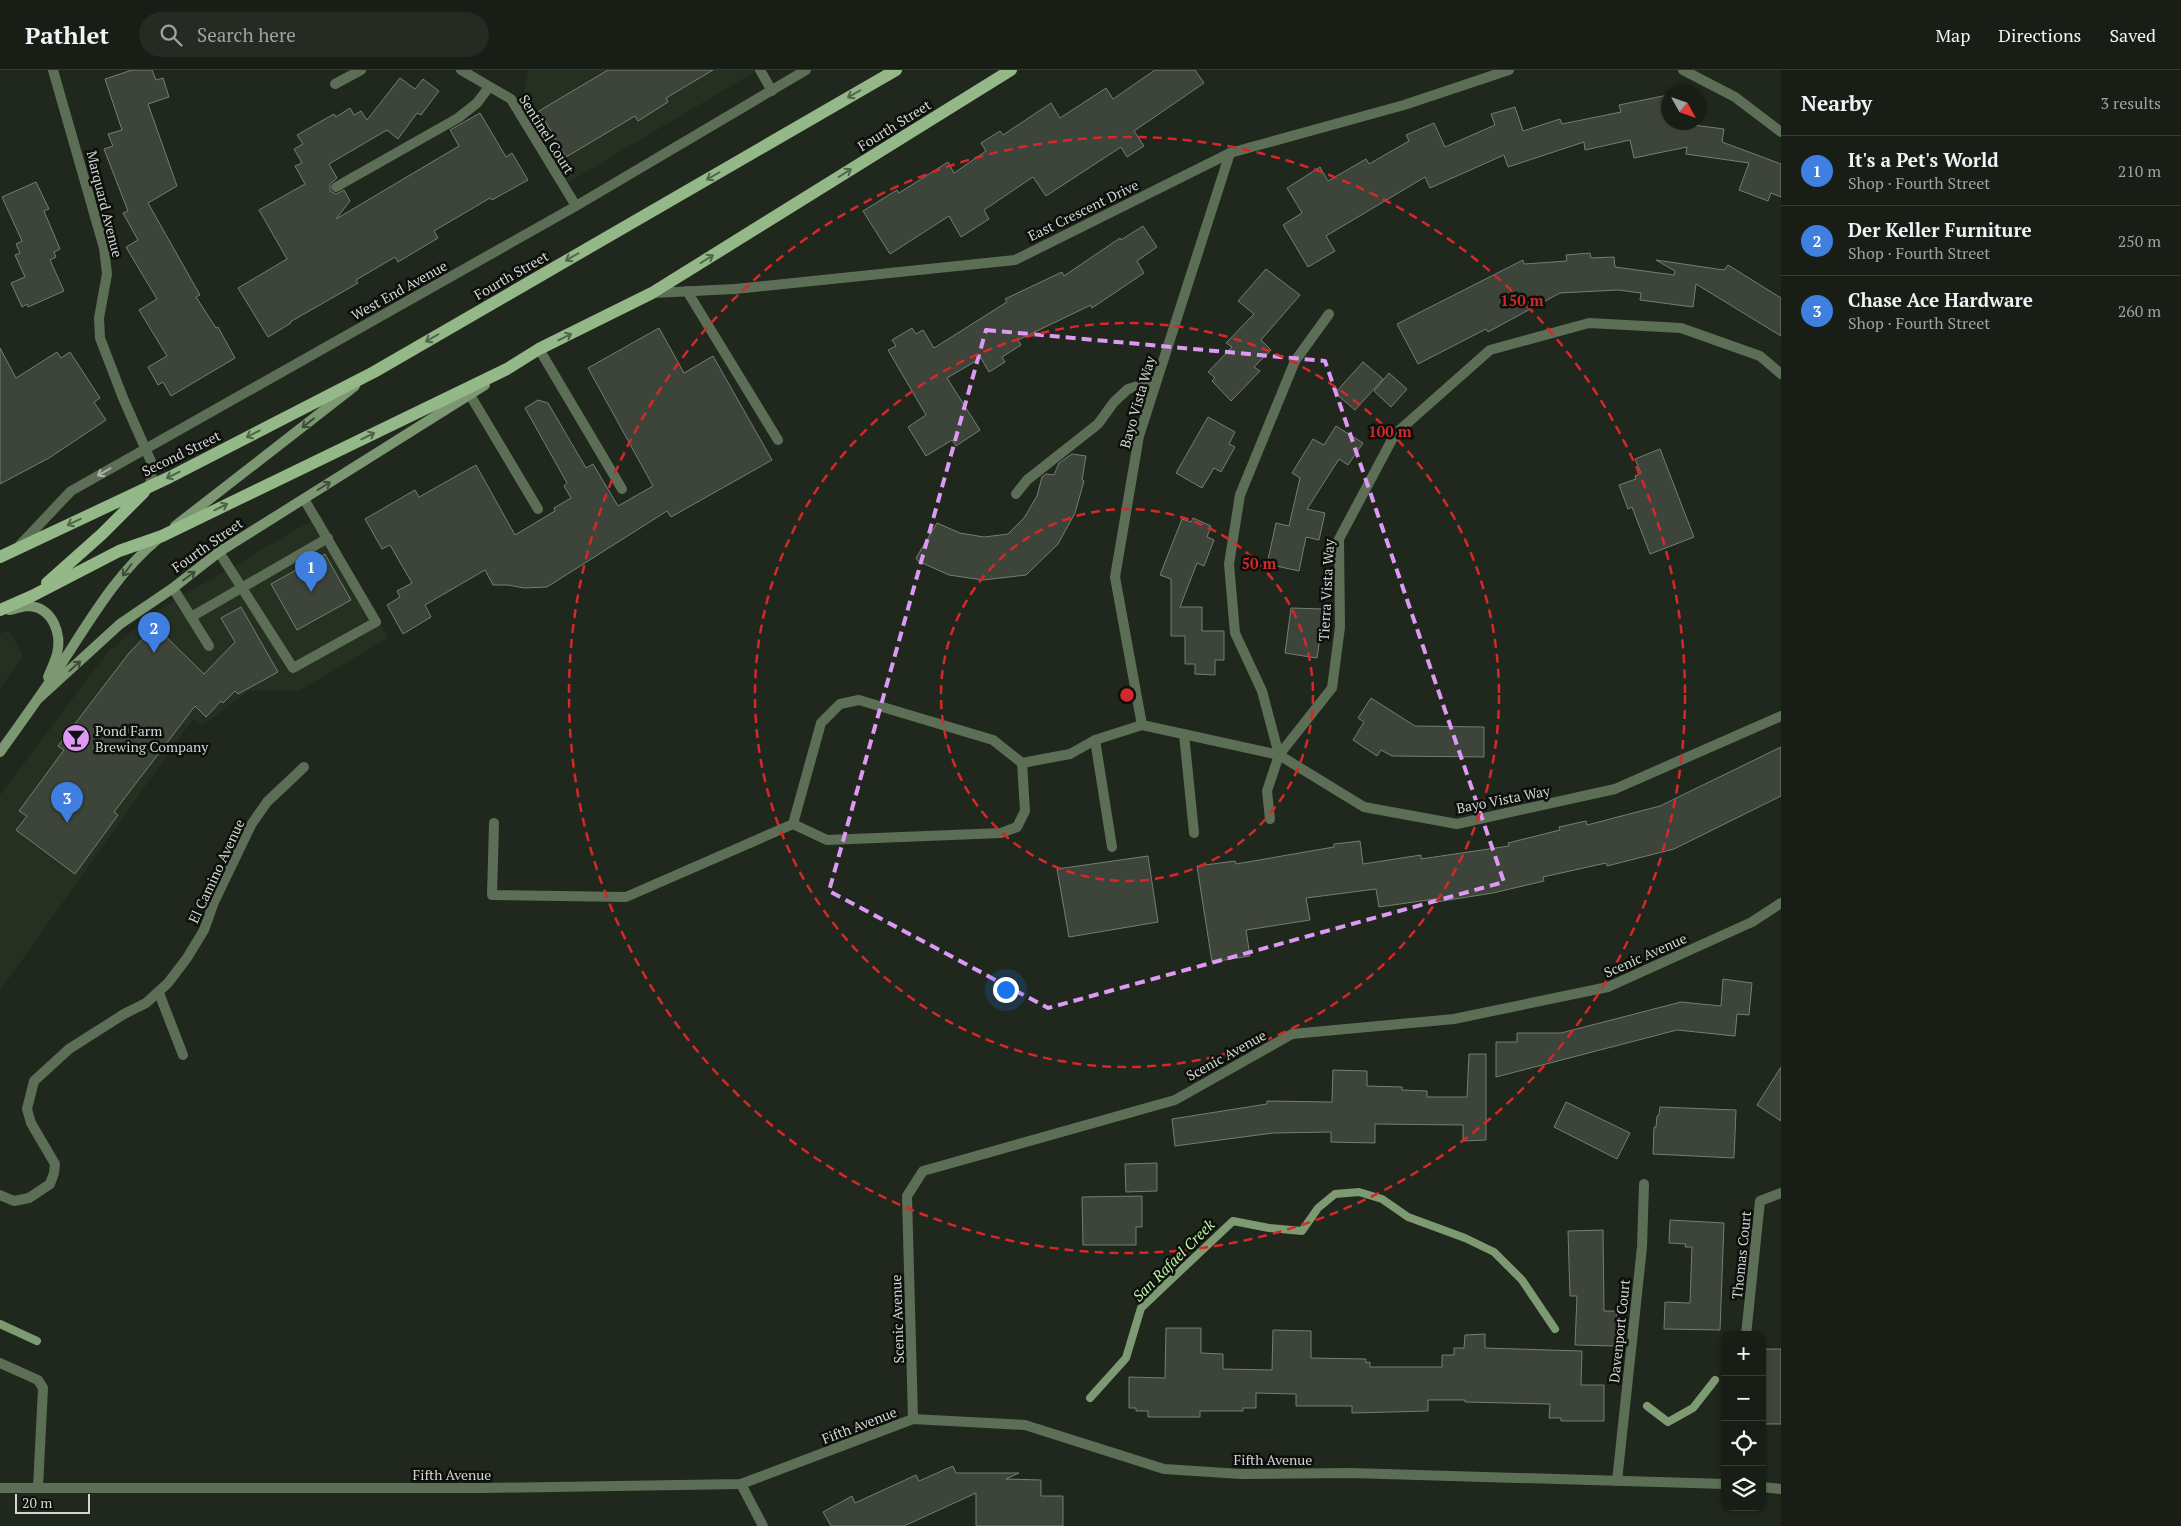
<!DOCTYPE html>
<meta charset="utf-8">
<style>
body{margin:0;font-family:"PT Serif",serif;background:#252a23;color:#f1f3f6}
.controls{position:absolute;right:15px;bottom:15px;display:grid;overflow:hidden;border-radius:10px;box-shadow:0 1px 4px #0004}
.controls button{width:45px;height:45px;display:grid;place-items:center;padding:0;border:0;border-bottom:1px solid #363b35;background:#181d16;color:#f1f3f6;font:25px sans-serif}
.compass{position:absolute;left:1661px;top:15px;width:45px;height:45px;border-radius:50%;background:#181d16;box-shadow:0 1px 4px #0004;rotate:130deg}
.scale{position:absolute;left:15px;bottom:12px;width:75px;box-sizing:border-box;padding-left:5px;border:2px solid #d2d6d0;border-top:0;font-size:14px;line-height:18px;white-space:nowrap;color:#d2d6d0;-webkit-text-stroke:4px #0c0f0b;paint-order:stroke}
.you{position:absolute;left:1005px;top:919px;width:18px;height:18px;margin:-12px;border:4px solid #fff;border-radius:50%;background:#1a73e8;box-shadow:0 0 0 8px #1a73e833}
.badge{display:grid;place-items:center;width:32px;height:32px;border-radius:50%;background:#dd99f4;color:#fff;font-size:16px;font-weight:700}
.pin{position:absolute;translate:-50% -41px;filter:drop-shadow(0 1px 2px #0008)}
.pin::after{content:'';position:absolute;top:26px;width:18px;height:15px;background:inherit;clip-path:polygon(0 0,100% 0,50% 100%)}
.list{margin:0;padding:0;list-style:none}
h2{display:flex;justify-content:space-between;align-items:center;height:65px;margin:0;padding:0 20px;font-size:21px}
h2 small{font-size:16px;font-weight:400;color:#9fa2a1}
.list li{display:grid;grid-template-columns:32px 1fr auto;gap:15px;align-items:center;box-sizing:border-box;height:70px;padding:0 20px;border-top:1px solid #363b35}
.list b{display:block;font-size:19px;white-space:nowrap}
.list p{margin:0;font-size:16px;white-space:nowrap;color:#9fa2a1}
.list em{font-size:16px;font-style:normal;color:#9fa2a1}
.icon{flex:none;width:28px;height:28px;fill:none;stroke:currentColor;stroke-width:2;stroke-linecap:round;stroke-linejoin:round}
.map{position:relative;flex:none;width:1781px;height:1456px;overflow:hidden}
header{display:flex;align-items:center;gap:30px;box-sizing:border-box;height:70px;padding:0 25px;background:#181d16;border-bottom:1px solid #363b35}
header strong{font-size:24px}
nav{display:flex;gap:28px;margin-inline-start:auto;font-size:18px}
.search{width:350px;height:45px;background:#252a23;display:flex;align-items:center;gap:12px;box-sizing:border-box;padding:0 18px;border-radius:28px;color:#9fa2a1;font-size:19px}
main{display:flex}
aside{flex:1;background:#181d16}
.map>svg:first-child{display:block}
.built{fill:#253021}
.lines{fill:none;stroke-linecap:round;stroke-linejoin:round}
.stream{stroke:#7d9a72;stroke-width:8}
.building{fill:#3d443a;stroke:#757e73}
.service{stroke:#5d6e56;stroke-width:10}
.minor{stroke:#5d6e56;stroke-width:10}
.tertiary{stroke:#5d6e56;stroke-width:10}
.secondary{stroke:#7c9872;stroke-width:10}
.primary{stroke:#94b887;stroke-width:12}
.oneway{stroke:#506449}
.oneway2{stroke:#3e4d39}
.oneway3{stroke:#afb7ab}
.marked{fill:none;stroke:#dd99f4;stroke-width:4;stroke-dasharray:10 6;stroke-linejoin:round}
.ring{fill:none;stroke:#d62828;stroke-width:2.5;stroke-dasharray:9 6}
.labels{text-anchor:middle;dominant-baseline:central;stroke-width:5;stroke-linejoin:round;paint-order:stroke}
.street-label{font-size:14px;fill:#d2d6d0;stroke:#0c0f0b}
.poi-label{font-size:14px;fill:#d2d6d0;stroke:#0c0f0b;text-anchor:start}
.water-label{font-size:15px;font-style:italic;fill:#bbf5a4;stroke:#0c0f0b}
.centre{fill:#d62828;stroke:#0c0f0b;stroke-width:2.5}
.ring-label{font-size:15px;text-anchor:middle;font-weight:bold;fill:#d62828;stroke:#0c0f0b;stroke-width:5;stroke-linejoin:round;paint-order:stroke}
</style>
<header>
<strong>Pathlet</strong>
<div class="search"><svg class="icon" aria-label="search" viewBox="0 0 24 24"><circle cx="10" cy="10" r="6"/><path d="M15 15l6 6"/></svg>Search here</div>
<nav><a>Map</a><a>Directions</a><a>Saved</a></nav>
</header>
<main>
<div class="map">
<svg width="1781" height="1456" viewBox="0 0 1781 1456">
<rect width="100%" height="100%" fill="#20271d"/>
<g class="built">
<polygon points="528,0 758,0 569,112 523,30"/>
<polygon points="321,445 388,568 299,621 249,621 203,655 193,649 0,921 0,725 107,583 153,543"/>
<polygon points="8,560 23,585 0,619 0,564"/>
</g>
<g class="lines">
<g class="stream">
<polyline points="0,1254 37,1271"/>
<polyline points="1090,1328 1126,1288 1141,1238 1233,1151 1269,1158 1302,1161 1318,1138 1335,1124 1359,1122 1382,1129 1408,1147 1465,1168 1494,1182 1522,1210 1555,1259"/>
<polyline points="1647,1336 1668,1352 1693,1338 1715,1310"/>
</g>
</g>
<g class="building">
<polygon points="132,0 152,0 156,10 163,8 169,27 148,34 177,116 148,133 200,225 196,227 216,258 218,257 235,288 171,326 163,312 158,315 148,297 167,286 139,240 157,229 126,177 138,170 123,143 128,141 104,79 113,76 108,64 122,60 105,9"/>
<polygon points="608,0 713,0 666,28 668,32 638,51 635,46 566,87 539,41"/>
<polygon points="1155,0 1195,0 1204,13 1134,61 1144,76 1127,87 1121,77 1046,126 1033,107 984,140 989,149 961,167 949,146 890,184 863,141 897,120 899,123 948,92 954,103 986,81 981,73 1000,61 1003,65 1051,33 1060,48 1106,18 1113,29"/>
<polygon points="400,8 415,19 423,9 439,21 421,45 417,43 398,69 387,60 329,94 337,108 330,114 330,121 336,124 344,120 350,131 336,149 459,76 450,60 480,43 506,87 512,83 528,110 492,130 490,128 434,161 438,168 398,192 395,187 356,210 358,213 290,252 291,253 268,267 238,218 287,189 259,140 305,114 295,96 302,93 294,79 303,74 297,65 334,44 336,47 350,38 354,45 361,41 367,50"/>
<polygon points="1668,25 1668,52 1693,52 1693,55 1724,59 1722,72 1781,94 1781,127 1771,123 1768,131 1739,120 1749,93 1686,84 1687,77 1634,88 1630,70 1585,80 1584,72 1508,97 1504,85 1430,118 1425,107 1326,166 1335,181 1308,197 1283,155 1302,143 1287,118 1320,97 1328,111 1366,89 1369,94 1409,71 1406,65 1434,53 1445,77 1495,55 1491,44 1515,37 1523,61 1560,49 1562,54 1621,42 1619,35"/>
<polygon points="36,112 49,139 44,141 60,179 54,182 56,187 50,190 64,221 28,237 27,234 22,237 11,213 25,207 15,185 20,183 16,174 22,171 2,127"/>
<polygon points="1143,156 1157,177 1137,191 1144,203 1092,238 1091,235 1018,270 1021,275 1002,287 1005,292 989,302 981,288 947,308 980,360 956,376 952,370 926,386 908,357 926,345 888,280 896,276 892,270 912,258 916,264 923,260 934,278 1007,232 1005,229 1062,202 1064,206 1120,168 1121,170"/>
<polygon points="1590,183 1591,188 1614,187 1615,197 1674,205 1675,201 1656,190 1724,200 1728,195 1781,228 1781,266 1696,214 1693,237 1640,230 1641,223 1618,220 1560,223 1488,262 1486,259 1418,294 1397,254 1523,190 1524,194 1567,191 1566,185"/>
<polygon points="1266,199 1300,225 1261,270 1271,280 1254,297 1260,301 1231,331 1212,311 1215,308 1208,302 1232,277 1226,273 1254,244 1238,231"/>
<polygon points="659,258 684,303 713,286 772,390 671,447 667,441 547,517 524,518 508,515 493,515 485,500 425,535 431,547 403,564 387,535 400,527 397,521 412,513 390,475 382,479 365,449 415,420 419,427 476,395 515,465 555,441 554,438 571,428 564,416 567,413 525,338 538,330 548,333 586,398 593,394 618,436 653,416 588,298"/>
<polygon points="0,278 16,308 57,282 61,288 70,282 100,328 94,332 106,350 49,388 0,414"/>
<polygon points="1363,292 1383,309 1355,340 1335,323"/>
<polygon points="1389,303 1407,319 1391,337 1374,321"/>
<polygon points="1208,347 1235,362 1229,374 1235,377 1221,402 1214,398 1202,418 1176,403"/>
<polygon points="1336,356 1363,373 1348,395 1339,389 1307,439 1325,443 1319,470 1306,467 1299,501 1267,494 1276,453 1289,456 1300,408 1292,403 1313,369 1324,375"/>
<polygon points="1660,379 1694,467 1650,484 1632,437 1628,439 1619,415 1636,409 1635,406 1641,403 1635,389"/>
<polygon points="1072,384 1086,386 1082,410 1084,411 1075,443 1058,474 1026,505 983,510 949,505 918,491 916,488 937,453 960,463 984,467 1008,464 1024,448 1037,426 1042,407 1046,404 1054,405 1059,393"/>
<polygon points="1193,448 1211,456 1207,467 1214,470 1204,496 1197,493 1180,537 1202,537 1202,561 1224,561 1224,590 1215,590 1215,605 1195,604 1195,594 1185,594 1185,566 1171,566 1171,509 1160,505 1182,449 1191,452"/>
<polygon points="325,484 351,530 297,560 271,514"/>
<polygon points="241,537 278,602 238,624 235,621 223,633 221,631 206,647 195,636 114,742 118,745 75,804 16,760 27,746 19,741 64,680 58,676 129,583 155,556 204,604 235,572 221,548"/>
<polygon points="1291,538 1324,539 1317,588 1285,583"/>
<polygon points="1371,628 1415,656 1484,657 1484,687 1392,686 1381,680 1377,686 1353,670 1364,652 1358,648"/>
<polygon points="1781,677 1781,726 1674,779 1607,796 1606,793 1543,807 1544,811 1493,823 1436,832 1435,829 1379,837 1376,819 1306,828 1310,850 1246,860 1250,886 1212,892 1197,796 1235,791 1236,794 1334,777 1334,774 1360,771 1363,794 1421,785 1421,789 1509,776 1508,773 1560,760 1559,757 1586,751 1587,755 1660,736"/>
<polygon points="1148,786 1158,852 1069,867 1057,799"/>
<polygon points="1723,909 1752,913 1749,945 1737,944 1735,966 1677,960 1496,1007 1496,972 1517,972 1517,963 1561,963 1681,932 1721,936"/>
<polygon points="1469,984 1486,984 1486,1070 1463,1071 1463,1055 1375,1054 1375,1073 1331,1072 1331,1062 1273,1063 1175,1076 1172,1049 1267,1034 1267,1031 1332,1032 1333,1000 1367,1001 1367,1016 1402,1017 1402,1020 1427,1021 1427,1027 1467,1027"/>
<polygon points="1781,997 1781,1051 1757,1035"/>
<polygon points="1566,1032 1630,1063 1617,1089 1554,1057"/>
<polygon points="1660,1037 1736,1040 1734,1088 1653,1084 1654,1057 1656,1057 1657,1046 1659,1045"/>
<polygon points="1157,1093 1157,1121 1126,1122 1125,1094"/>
<polygon points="1142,1126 1142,1157 1136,1157 1136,1175 1083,1175 1082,1127"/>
<polygon points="1670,1150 1724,1153 1720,1260 1664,1259 1665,1232 1690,1233 1692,1177 1685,1177 1686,1174 1669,1173"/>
<polygon points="1603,1160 1604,1241 1617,1241 1616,1276 1575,1275 1577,1226 1570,1226 1568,1161"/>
<polygon points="1166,1258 1201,1258 1201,1283 1223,1284 1223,1299 1272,1300 1273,1260 1311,1261 1311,1288 1366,1289 1366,1293 1370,1292 1370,1297 1442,1297 1442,1285 1454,1285 1454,1278 1464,1278 1465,1265 1485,1264 1485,1278 1582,1281 1581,1315 1604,1315 1604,1351 1561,1351 1561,1348 1549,1348 1550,1334 1465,1332 1465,1330 1428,1330 1428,1341 1352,1343 1352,1336 1296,1336 1296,1324 1256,1323 1256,1338 1243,1338 1243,1341 1200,1341 1200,1347 1148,1347 1148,1341 1136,1341 1136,1338 1129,1338 1129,1307 1165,1308"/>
<rect x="1762" y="1279" width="19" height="75"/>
<polygon points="953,1396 956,1403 1019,1403 1006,1409 1041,1410 1041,1426 1063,1426 1063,1456 976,1456 976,1423 904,1456 831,1456 823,1442 852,1426 855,1433 916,1405 919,1411"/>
</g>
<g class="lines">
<g class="service">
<polyline points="760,0 772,21"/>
<polyline points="336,117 458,48 477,33 489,17"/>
<polyline points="687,221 778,370"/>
<polyline points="539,279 622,419"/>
<polyline points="470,325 538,439"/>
<polyline points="1016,424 1027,410 1098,354 1114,332 1128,319 1157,310"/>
<polyline points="219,482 293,598 376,552 304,429"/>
<polyline points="173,518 209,576"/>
<polyline points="191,547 328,468"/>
<polygon points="859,630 993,670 1022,693 1025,741 1017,757 1001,763 827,770 793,754 821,653 840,634"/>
<polyline points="1184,664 1194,763"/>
<polyline points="1095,670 1112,777"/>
<polyline points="1022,693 1070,684"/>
<polyline points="1270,749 1267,721 1279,685"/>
<polyline points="494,753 492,825 626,827 793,754"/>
<polyline points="0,1293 38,1310 43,1318 38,1417"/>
</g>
<g class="minor">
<polyline points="53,0 104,178 107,204 99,248 100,268 123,328 153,396 150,416"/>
<polyline points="461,0 511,29 576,136"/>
<polyline points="1683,0 1735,27 1781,62"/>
<polyline points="335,14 361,0"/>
<polyline points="653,223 735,219 1015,190 1230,83 1404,35 1509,0"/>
<polyline points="20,475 71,421 576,136 806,0"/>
<polyline points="1142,655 1115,507 1139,366 1230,83"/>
<polyline points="1070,684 1095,670 1142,655 1279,685 1364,737 1457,754 1615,719 1781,646"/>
<polyline points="1279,685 1332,618 1340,557 1339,469 1395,364 1490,280 1589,253 1681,258 1760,286 1781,304"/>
<polyline points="1279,685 1262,621 1235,563 1229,494 1240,425 1295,291 1329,244"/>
<polyline points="159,923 183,985"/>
<polyline points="0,1125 14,1131 29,1128 50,1114 54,1103 55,1094 31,1053 27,1039 34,1011 69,979 124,944 146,933 168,913 187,888 204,860 214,832 251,755 267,732 304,697"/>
<polyline points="1746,1265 1760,1131 1781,1123"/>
<polyline points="913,1349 907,1126 923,1101 1175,1030 1292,964 1454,949 1608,917 1752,852 1781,833"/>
<polyline points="1617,1411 1642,1177 1644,1114"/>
<polyline points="741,1414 763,1456"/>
</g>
<g class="tertiary">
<polyline points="1762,1417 1781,1419"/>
<polyline points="0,1418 484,1418 741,1414 913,1349 1025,1355 1164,1399 1241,1404 1351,1403 1725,1414"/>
</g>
<g class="secondary">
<polyline points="175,456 355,316"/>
<path d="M 9,540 C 15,539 23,536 29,536 C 53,538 62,564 57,584 C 55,592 51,599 48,607"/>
<polyline points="39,628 120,554 173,518 219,482 485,315"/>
<path d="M 0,682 C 21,653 42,624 62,593 C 90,550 117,503 158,469"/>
</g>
<g class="primary">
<polyline points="0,487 170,407 374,302 896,0"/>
<polyline points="47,513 102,464 144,422"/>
<polyline points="0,540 32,526 119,481 162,466 507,299 539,279 652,223 1011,0"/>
</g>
</g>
<defs><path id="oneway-shaft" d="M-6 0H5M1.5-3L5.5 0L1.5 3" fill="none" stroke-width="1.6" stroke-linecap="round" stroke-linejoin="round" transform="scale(1.25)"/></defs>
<g class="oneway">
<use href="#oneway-shaft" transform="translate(854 24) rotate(150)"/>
<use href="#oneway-shaft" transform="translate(845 103) rotate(-32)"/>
<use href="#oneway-shaft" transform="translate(713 106) rotate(150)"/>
<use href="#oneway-shaft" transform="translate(572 187) rotate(150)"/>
<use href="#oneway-shaft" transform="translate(707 189) rotate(-32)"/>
<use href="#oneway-shaft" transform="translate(565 267) rotate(-27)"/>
<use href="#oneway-shaft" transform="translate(432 268) rotate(150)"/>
<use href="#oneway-shaft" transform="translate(253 364) rotate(153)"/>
<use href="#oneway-shaft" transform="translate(368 366) rotate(-26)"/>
<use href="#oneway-shaft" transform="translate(173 405) rotate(154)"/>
<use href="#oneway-shaft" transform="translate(221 437) rotate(-26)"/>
<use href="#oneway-shaft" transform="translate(74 452) rotate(155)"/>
</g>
<g class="oneway2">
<use href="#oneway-shaft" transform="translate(308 353) rotate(142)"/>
<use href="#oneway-shaft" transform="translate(324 416) rotate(-32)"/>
<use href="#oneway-shaft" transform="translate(127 500) rotate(127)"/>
<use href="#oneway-shaft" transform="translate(189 506) rotate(-37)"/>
<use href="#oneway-shaft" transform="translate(75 596) rotate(-42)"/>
</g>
<use class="oneway3" href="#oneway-shaft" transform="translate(104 402) rotate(150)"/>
<path class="marked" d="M 986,260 L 1325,291 L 1504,812 L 1048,938 L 829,821 Z"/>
<g class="ring">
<circle cx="1127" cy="625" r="186"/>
<circle cx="1127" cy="625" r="372"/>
<circle cx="1127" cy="625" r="558"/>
</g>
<defs>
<g id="bar-disc" transform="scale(1.4375)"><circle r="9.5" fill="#dd99f4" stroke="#0c0f0b"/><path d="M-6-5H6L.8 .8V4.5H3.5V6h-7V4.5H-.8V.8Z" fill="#111"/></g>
</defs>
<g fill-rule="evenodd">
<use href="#bar-disc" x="76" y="668"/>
</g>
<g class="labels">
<g class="street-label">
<text transform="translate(894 55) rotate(-32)">Fourth Street</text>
<text transform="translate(547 64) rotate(58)">Sentinel Court</text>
<text transform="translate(105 134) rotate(76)">Marquard Avenue</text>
<text transform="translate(1083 140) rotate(-26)">East Crescent Drive</text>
<text transform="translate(511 205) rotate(-30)">Fourth Street</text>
<text transform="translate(399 220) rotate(-29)">West End Avenue</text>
<text transform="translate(1137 332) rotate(-74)">Bayo Vista Way</text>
<text transform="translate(181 383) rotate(-26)">Second Street</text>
<text transform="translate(207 475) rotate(-35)">Fourth Street</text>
<text transform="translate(1326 520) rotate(-87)">Tierra Vista Way</text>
<text transform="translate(1503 729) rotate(-11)">Bayo Vista Way</text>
<text transform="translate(216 801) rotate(-65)">El Camino Avenue</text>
<text transform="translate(1645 885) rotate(-24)">Scenic Avenue</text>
<text transform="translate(1226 985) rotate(-29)">Scenic Avenue</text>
<text transform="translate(1741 1185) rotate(-84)">Thomas Court</text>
<text transform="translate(897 1249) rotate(-92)">Scenic Avenue</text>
<text transform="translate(1619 1261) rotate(-84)">Davenport Court</text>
<text transform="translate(859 1355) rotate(-21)">Fifth Avenue</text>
<text x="1273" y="1389">Fifth Avenue</text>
<text x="452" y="1404">Fifth Avenue</text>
</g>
<g class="poi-label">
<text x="95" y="660">Pond Farm<tspan x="95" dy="16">Brewing Company</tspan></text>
</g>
<g class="water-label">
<text transform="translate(1173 1190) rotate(-45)">San Rafael Creek</text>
</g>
</g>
<circle cx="1127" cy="625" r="8" class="centre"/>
<g class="ring-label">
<text x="1522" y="236">150 m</text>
<text x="1390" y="367">100 m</text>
<text x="1259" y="499">50 m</text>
</g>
</svg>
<div class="controls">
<button>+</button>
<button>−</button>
<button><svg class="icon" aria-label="locate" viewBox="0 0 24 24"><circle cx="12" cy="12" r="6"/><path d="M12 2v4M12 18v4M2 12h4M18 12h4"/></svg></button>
<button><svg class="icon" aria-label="layers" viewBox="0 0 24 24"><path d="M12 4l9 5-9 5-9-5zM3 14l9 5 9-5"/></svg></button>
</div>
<svg class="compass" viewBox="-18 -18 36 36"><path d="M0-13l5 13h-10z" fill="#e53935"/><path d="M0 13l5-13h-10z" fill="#9fa2a1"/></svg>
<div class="scale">20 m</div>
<div class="you"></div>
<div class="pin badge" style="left:311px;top:522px;background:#3f7fe0">1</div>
<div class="pin badge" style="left:154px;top:583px;background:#3f7fe0">2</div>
<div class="pin badge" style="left:67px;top:753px;background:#3f7fe0">3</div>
</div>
<aside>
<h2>Nearby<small>3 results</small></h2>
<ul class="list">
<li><span class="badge" style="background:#3f7fe0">1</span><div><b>It's a Pet's World</b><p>Shop · Fourth Street</p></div><em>210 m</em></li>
<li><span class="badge" style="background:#3f7fe0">2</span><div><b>Der Keller Furniture</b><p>Shop · Fourth Street</p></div><em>250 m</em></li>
<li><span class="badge" style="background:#3f7fe0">3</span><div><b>Chase Ace Hardware</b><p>Shop · Fourth Street</p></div><em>260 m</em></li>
</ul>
</aside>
</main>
